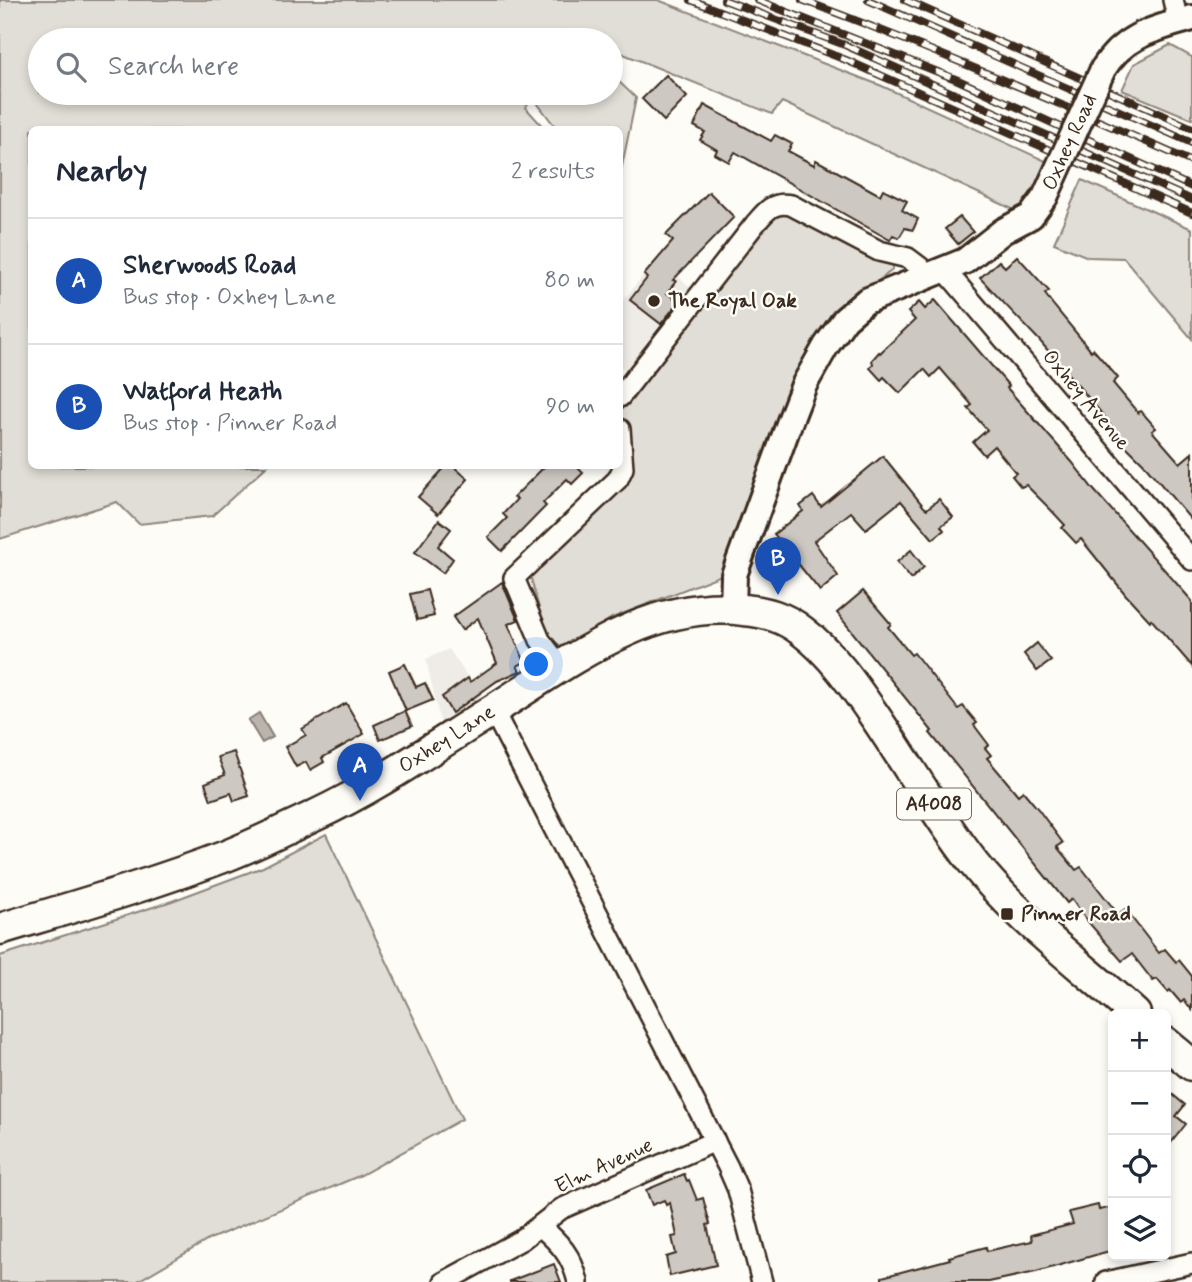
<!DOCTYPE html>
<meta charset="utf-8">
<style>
body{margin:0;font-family:Mynerve,sans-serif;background:#f6f6f7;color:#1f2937}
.controls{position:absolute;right:21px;bottom:21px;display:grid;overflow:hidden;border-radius:10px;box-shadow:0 4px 10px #0003}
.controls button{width:63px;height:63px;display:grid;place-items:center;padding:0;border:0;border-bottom:2px solid #e0e1e3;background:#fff;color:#1f2937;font:35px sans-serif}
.you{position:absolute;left:537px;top:665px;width:24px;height:24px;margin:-18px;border:5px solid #fff;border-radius:50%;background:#1a73e8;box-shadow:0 0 0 10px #1a73e833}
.badge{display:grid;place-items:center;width:46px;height:46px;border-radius:50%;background:#3b2a1e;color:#fff;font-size:23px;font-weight:700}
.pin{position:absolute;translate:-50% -58px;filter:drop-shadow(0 2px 4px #0008)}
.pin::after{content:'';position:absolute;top:37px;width:24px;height:21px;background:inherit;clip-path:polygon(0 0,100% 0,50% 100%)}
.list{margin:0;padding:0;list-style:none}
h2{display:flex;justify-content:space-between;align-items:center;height:91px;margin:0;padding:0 28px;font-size:30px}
h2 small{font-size:23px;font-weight:400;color:#747a83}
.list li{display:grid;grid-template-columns:46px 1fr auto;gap:21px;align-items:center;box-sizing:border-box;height:126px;padding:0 28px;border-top:2px solid #e0e1e3}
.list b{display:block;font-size:26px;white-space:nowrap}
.list p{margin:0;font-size:23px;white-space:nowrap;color:#747a83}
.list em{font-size:23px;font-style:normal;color:#747a83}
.icon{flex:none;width:38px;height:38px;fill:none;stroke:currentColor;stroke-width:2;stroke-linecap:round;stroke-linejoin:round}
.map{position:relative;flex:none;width:1192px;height:1282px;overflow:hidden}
.search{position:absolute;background:#fff;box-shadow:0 4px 10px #0003;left:28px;top:28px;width:595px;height:77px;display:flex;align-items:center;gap:18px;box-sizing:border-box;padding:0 24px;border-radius:38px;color:#747a83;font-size:26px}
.panel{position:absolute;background:#fff;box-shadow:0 4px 10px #0003;left:28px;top:126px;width:595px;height:343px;border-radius:10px}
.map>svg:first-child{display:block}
.built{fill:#efece7}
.green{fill:#e1ded7;stroke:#8e847a;stroke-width:2}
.water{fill:#bbb4ad;stroke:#887d74;stroke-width:2}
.building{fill:#cdc8c2;stroke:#3b2a1e;stroke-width:2}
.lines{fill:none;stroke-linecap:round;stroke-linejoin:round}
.minor-casing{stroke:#3b2a1e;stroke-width:24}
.tertiary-casing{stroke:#3b2a1e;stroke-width:30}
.primary-casing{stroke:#3b2a1e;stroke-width:35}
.minor{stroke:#fdfcf7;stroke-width:19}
.tertiary{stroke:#fdfcf7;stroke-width:24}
.primary{stroke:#fdfcf7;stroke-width:30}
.rail-casing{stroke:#3b2a1e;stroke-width:8}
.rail{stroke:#fdfcf7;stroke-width:5;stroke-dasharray:16;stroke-linecap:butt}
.tertiary-bridge-casing{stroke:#3b2a1e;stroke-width:30;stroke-linecap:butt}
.tertiary-bridge{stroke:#fdfcf7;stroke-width:24}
.poi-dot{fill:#3b2a1e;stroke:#fdfcf7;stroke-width:2.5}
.labels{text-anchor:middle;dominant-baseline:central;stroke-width:5;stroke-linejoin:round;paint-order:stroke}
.shield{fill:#fdfcf7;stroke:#75695f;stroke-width:2}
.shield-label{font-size:19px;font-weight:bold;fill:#3b2a1e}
.street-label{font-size:21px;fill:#3b2a1e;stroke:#fdfcf7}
.poi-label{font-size:21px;font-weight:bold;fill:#3b2a1e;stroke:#fdfcf7;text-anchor:start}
</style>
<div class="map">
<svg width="1192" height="1282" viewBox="0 0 1192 1282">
<rect width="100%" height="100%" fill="#fdfcf7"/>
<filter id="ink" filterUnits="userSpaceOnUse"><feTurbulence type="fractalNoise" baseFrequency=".0143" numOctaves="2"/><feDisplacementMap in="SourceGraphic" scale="14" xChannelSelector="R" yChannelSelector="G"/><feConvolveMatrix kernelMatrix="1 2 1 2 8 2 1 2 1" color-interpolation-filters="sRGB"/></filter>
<g filter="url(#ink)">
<g class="built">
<polygon points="658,257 692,289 628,372 620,366 620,304"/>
<polygon points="449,649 481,697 441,725 426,659"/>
</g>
<g class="green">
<polygon points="0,0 658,0 882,86 1050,163 1038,193 1021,213 782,102 772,114 611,49 611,40 590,40 565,30 574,40 40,40 40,93 611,93 611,74 636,98 620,176 620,130 557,129 531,95 526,108 545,129 32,130 32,466 267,466 212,516 139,524 117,502 0,539"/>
<polygon points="1170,45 1192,57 1192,119 1122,90 1134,64"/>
<polygon points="1082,180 1192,229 1192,339 1124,258 1088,257 1054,243"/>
<polygon points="785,209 890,260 894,265 891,271 843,308 724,574 612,618 571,643 561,646 546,635 529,571 629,465 620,403 764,224"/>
<polygon points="326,834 462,1119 361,1175 210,1239 136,1282 0,1282 0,956 172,901 263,867"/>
</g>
<polygon class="water" points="259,713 273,737 262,743 248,720"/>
<g class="building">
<polygon points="666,75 687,97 664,121 642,99"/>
<polygon points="704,105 771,141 775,135 792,144 788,151 814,165 816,160 880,195 883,189 907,201 902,210 918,219 913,230 905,228 899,238 893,235 890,240 735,152 729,162 715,154 717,150 700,140 705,132 694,126"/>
<polygon points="709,192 734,217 673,280 676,281 667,293 679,302 661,324 630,300 647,278 644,275 673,241 666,235"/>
<polygon points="960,217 973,232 958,244 945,229"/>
<polygon points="1017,256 1049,291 1045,294 1054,306 1091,351 1093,349 1118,378 1113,383 1138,413 1141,411 1156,428 1152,431 1180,463 1192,453 1192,521 1143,463 1124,444 1104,416 1039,340 980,278 999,261 1005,267"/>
<polygon points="935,300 1009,386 1007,388 1072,462 1093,489 1192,601 1192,666 1151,619 1150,621 1126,595 1081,539 1076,543 1062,528 1065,525 1051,510 1026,485 1021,487 1012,476 1016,473 994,446 984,455 973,442 987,430 968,408 972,405 940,368 931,377 924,369 900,393 884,377 881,380 870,368 873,364 872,360 879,352 880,353 915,320 908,312 919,302 925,309"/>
<polygon points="883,456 924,507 927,509 939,499 953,517 941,526 944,530 933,539 901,501 866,529 851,512 814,541 838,576 820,591 774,534 803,511 800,506 813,496 821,507"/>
<polygon points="446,466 453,466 468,479 438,514 418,497"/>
<polygon points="545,466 580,466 578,468 583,473 572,484 567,479 543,503 546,506 502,551 488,537 507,518 503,514 517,499 514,497"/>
<polygon points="439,520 451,529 438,546 453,559 443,573 415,552"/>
<polygon points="911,550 924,567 911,579 897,562"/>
<polygon points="502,582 518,620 508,624 525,662 517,666 520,671 497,681 452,713 442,697 468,678 470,682 497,663 478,618 462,630 453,617"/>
<polygon points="427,590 434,616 417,620 410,594"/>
<polygon points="863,591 891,624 888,627 911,655 914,653 958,709 963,706 977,723 974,725 989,745 985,748 991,755 987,758 1018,795 1023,791 1038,809 1063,843 1057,847 1076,870 1081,867 1118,914 1125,909 1159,953 1165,949 1176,962 1179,960 1192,976 1192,1010 1184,1000 1181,1003 1170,990 1168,992 1157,979 1153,981 1132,954 1122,961 1089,923 1072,899 1067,903 930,733 932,731 837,613"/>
<polygon points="1037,643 1051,661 1037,671 1024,654"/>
<polygon points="405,664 416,687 425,683 433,700 406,711 389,671"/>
<polygon points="346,703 364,734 322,758 324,762 310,770 306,762 296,767 285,747 306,735 302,729"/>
<polygon points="405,711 412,726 380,740 374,725"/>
<polygon points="234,752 249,796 234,801 231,793 211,800 205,783 225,775 218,757"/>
<polygon points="1166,1089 1185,1105 1176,1116 1186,1124 1166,1149"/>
<polygon points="684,1174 687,1181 689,1180 697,1200 703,1198 710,1224 707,1225 716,1265 670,1276 666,1257 676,1254 672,1237 677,1236 670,1203 666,1205 664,1200 652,1205 646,1190"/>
<polygon points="1098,1205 1099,1210 1113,1207 1113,1250 1036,1272 989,1282 882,1282 882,1277 950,1259 949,1257 986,1247 987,1251 1032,1241 1031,1235 1073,1224 1069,1212"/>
<polygon points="554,1264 561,1282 510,1282 510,1281"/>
</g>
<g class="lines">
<g class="minor-casing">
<g id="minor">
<polyline points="1173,0 1178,22"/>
<polyline points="945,270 1192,560"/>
<path d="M 620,397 L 755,224 C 766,211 773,201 791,205 L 879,251 L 908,258 L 920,267 L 926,277"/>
<polyline points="560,666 540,640 514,578 618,479 623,468 620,429"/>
<polyline points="493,710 728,1167 738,1190 762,1282"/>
<path d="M 540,1226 C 560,1243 572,1256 578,1282"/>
<polyline points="444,1282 521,1240 561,1209 715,1141"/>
<polyline points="1106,1282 1192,1263"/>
</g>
</g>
<g class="tertiary-casing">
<g id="tertiary">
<path d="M 1103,69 C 1125,34 1155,29 1192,18"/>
<polyline points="733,608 734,575 790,421 804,385 826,346 845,319 866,301 965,261 1003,231 1031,216 1045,197"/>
</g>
</g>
<g class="primary-casing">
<g id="primary">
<path id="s1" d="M 0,929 C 76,906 153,884 226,856 C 257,844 286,829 316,815 C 376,787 434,747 490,712 C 566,664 649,598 744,610 C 766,612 784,617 802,631 C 834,655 856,689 878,721 C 909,767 938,817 972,861 C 1018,919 1080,964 1135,1014"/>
<polyline points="1166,1043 1192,1065"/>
</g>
</g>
<use href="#minor" class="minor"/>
<use href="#tertiary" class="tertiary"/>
<use href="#primary" class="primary"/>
<g class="rail-casing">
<g id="rail">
<polyline points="691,0 846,60 1192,213"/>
<polyline points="724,0 845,45 1192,200"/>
<polyline points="757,0 958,80 1192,187"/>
<path d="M 802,0 C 934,49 1063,105 1192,162"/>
<polyline points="868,0 1192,143"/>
<polyline points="905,0 1192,128"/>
</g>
</g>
<use href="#rail" class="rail"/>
<g class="tertiary-bridge-casing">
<g id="tertiary-bridge">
<path id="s2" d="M 1045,197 L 1103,69"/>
</g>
</g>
<use href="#tertiary-bridge" class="tertiary-bridge"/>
</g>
</g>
<g class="poi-dot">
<circle cx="654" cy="301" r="7"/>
<rect x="1000" y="907" width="14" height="14" rx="3.5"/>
</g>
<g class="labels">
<rect class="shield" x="897" y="788.5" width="74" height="31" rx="5"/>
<g class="shield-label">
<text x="934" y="804">A4008</text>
</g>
<g class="street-label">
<text stroke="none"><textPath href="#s2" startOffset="60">Oxhey Road</textPath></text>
<text transform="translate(1086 400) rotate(50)">Oxhey Avenue</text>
<text stroke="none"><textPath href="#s1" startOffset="488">Oxhey Lane</textPath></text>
<text transform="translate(604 1166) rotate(-25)">Elm Avenue</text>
</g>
<g class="poi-label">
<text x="668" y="301">The Royal Oak</text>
<text x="1021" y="914">Pinner Road</text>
</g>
</g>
</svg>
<div class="controls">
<button>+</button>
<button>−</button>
<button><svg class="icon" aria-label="locate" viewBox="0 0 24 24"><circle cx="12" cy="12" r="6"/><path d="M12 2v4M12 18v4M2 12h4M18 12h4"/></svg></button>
<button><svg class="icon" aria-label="layers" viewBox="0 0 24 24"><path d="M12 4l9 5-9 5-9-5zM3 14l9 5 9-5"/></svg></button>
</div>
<div class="you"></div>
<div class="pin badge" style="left:360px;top:801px;background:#1a4fb4">A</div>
<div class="pin badge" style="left:778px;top:595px;background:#1a4fb4">B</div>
<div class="search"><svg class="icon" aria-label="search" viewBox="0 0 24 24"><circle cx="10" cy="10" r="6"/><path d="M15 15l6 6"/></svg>Search here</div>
<section class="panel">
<h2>Nearby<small>2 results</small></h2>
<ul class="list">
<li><span class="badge" style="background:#1a4fb4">A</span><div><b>Sherwoods Road</b><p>Bus stop · Oxhey Lane</p></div><em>80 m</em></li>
<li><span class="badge" style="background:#1a4fb4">B</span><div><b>Watford Heath</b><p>Bus stop · Pinner Road</p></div><em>90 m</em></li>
</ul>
</section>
</div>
